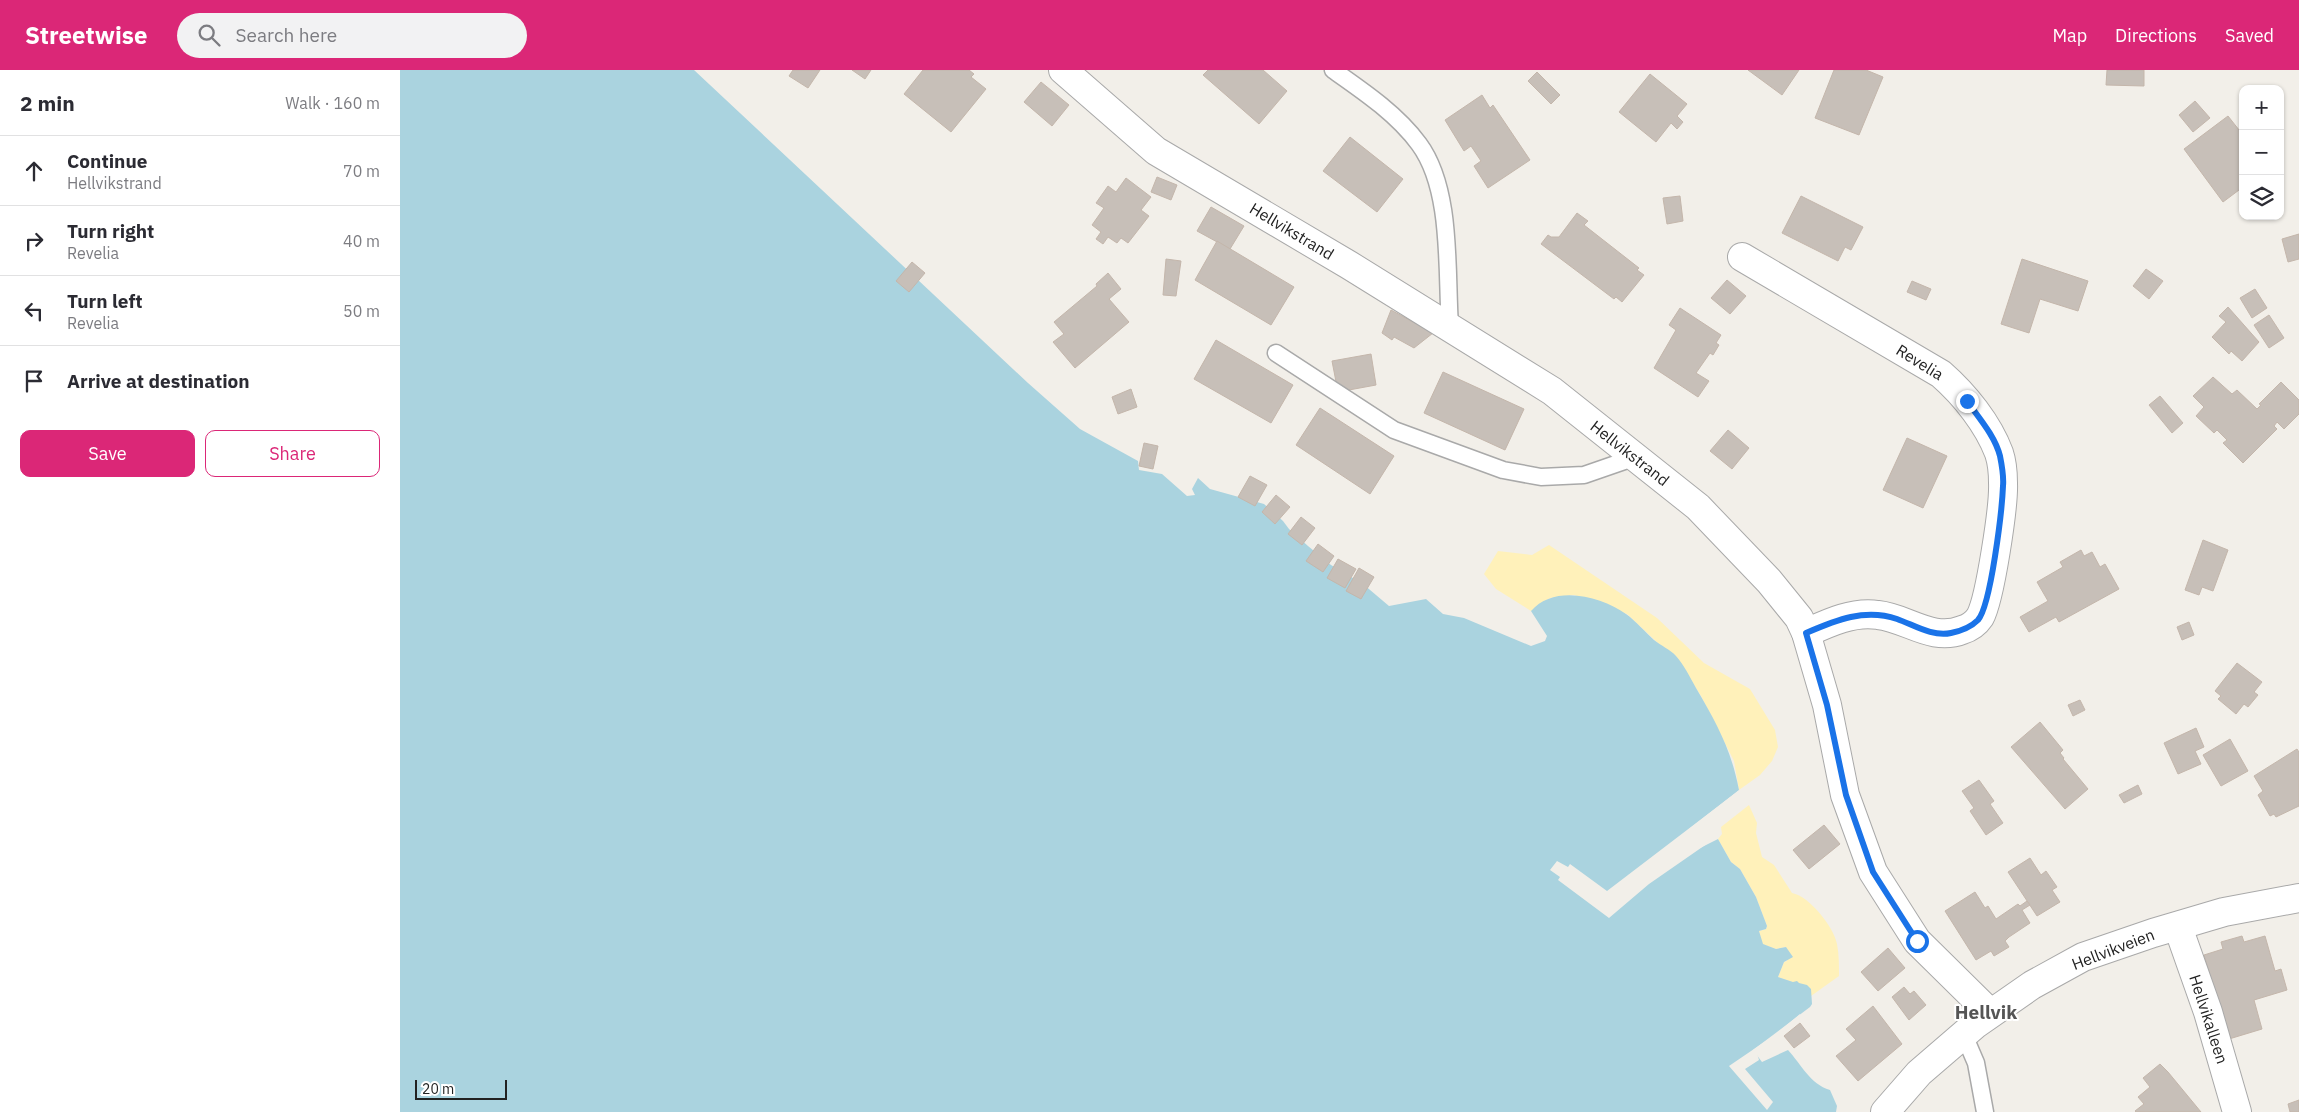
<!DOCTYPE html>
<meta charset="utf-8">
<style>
body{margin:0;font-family:"IBM Plex Sans",sans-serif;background:#f2f2f3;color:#2b2b33}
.controls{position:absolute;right:15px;top:15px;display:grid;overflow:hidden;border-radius:10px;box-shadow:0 1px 4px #0004}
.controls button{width:45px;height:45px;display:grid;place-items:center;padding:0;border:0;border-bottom:1px solid #e1e1e2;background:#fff;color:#2b2b33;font:25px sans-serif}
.scale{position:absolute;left:15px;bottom:12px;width:92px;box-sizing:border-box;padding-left:5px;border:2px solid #222;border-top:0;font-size:14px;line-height:18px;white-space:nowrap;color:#222;-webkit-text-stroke:4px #fff;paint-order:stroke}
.stop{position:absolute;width:15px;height:15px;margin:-11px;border:4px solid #1a73e8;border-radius:50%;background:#fff}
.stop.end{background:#1a73e8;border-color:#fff;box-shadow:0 1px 5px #0008}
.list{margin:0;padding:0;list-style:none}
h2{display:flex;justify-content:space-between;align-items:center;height:65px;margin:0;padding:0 20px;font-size:21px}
h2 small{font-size:16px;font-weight:400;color:#7c7c81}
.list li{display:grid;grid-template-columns:32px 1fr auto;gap:15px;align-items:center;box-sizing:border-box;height:70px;padding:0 20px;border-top:1px solid #e1e1e2}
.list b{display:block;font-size:19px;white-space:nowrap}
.list p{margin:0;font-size:16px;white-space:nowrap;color:#7c7c81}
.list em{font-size:16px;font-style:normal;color:#7c7c81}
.actions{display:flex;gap:10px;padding:15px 20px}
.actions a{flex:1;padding:11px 0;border:1px solid #db2777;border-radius:10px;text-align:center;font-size:18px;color:#db2777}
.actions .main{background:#db2777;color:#fff}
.icon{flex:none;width:28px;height:28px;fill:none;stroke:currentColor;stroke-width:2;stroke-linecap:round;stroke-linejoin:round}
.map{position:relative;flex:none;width:1899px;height:1042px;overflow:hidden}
header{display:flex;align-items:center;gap:30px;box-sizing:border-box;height:70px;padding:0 25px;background:#db2777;color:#fff}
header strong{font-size:24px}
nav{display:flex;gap:28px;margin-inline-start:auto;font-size:18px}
.search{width:350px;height:45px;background:#f2f2f3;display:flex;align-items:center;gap:12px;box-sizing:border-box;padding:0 18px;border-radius:28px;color:#7c7c81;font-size:19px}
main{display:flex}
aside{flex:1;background:#fff}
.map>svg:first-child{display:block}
.sand{fill:#fff1ba}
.water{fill:#aad3df}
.pier{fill:#f2efe9}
.building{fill:#c7bfb8;stroke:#c4b6ab}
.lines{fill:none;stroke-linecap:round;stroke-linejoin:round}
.service-casing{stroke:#a9a9a9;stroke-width:19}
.minor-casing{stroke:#a9a9a9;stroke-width:30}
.service{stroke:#fff;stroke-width:16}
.minor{stroke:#fff;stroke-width:28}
.route{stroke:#1a73e8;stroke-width:6}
.labels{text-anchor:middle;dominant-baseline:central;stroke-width:4;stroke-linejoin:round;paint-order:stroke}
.street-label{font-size:16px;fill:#222;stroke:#fff}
.quarter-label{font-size:19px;font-weight:bold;fill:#555;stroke:#fff}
</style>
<header>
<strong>Streetwise</strong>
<div class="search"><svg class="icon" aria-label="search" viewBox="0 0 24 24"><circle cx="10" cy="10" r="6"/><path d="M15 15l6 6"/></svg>Search here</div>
<nav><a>Map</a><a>Directions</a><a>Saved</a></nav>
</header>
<main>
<aside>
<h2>2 min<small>Walk · 160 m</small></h2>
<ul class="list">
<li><svg class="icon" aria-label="ahead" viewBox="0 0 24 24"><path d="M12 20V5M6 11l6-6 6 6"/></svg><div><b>Continue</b><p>Hellvikstrand</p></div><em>70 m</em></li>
<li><svg class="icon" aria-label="right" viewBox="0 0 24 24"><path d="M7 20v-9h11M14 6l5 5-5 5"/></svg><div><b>Turn right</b><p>Revelia</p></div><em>40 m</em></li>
<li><svg class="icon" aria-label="left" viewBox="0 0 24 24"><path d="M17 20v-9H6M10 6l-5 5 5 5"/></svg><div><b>Turn left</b><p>Revelia</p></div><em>50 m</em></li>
<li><svg class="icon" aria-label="arrive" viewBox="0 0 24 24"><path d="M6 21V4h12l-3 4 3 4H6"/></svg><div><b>Arrive at destination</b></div></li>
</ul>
<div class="actions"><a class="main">Save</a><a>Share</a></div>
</aside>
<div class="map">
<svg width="1899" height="1042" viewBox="0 0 1899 1042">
<rect width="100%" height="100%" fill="#f2efe9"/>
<g class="sand">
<polygon points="1149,475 1257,548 1304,593 1350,619 1375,660 1378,677 1372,691 1360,705 1339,720 1334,691 1301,626 1275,585 1262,577 1227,544 1174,525 1150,528 1131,541 1096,519 1084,504 1098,481 1132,485"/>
<path d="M 1349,735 L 1357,753 L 1356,763 L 1362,787 L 1374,795 L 1392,823 C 1409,826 1434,857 1437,874 C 1439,884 1439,895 1439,906 L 1411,926 L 1411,919 L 1378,907 L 1384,892 L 1387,891 L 1386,877 L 1376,879 L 1362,874 L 1359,861 L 1366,859 L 1367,856 L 1356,827 L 1340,799 L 1331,792 L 1318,769 L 1322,764 L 1321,757 Z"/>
</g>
<path class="water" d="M 0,0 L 294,0 L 628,313 L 680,359 L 738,391 L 739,400 L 762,404 L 787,426 L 795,425 L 792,419 L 798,408 L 810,419 L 864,434 L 883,451 L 889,459 L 908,476 L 931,495 L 963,514 L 989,536 L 1026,529 L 1043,544 L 1064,548 L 1131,576 L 1145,571 L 1147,566 L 1131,541 C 1154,514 1201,526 1226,544 C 1236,551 1245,562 1254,570 C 1261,576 1270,579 1276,586 C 1284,595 1290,607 1296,618 C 1317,654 1331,679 1339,720 L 1289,759 L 1300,778 L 1318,769 L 1331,792 L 1340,799 L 1356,827 L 1367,856 L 1366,859 L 1359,861 L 1363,874 L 1376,879 L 1386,877 L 1393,887 L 1384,892 L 1378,907 L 1393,912 L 1397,911 L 1399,913 L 1407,915 L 1411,919 L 1412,934 L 1410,937 L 1353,980 L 1362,992 L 1388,980 C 1401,994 1410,1014 1430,1020 L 1437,1036 L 1436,1042 L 0,1042 Z"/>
<g class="pier">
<polygon points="1342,718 1341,722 1292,760 1301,775 1310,769 1311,771 1249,814 1209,848 1158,810 1160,807 1150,800 1157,791 1168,797 1170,794 1207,821"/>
<polygon points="1400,944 1401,946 1378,966 1356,980 1359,990 1345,999 1373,1032 1367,1040 1329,996 1376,964"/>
</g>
<g class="building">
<polygon points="393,0 420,0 408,18 389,6"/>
<polygon points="452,0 471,0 465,9"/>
<polygon points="523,0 569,0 574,4 571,7 586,19 551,62 504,24"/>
<polygon points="808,0 863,0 887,21 859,54 803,5"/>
<polygon points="1348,0 1399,0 1382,25"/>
<polygon points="1434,0 1466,0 1483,7 1459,65 1415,48"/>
<polygon points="1707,0 1744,0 1744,16 1706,15"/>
<polygon points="1137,2 1160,25 1151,34 1128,11"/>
<polygon points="1250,4 1287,34 1277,46 1283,52 1277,59 1271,53 1256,72 1219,42"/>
<polygon points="641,12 669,35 652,56 624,32"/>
<polygon points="1082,25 1090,38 1093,35 1130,90 1088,118 1074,96 1081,91 1071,76 1064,81 1045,50"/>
<polygon points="1795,31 1810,48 1793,62 1779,45"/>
<polygon points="1828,46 1843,65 1843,117 1823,132 1784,79"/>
<polygon points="950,67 1003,109 977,142 923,101"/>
<polygon points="757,107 777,115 771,130 751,122"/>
<polygon points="726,108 751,127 741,140 749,146 728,173 721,168 717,173 708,167 703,174 696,169 701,162 692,155 704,138 696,133 708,116 716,122"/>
<polygon points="1280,126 1283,151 1267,154 1263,128"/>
<polygon points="1401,126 1463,157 1451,180 1445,177 1438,191 1382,163"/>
<polygon points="811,137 844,156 830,179 797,161"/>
<polygon points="1177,143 1188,151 1184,155 1239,198 1237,200 1244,205 1222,232 1216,227 1214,229 1141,174 1148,165 1151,167 1159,167"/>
<polygon points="1899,164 1899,189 1888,192 1882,169"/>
<polygon points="817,171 894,217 871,255 795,210"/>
<polygon points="766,189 781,191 776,226 763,225"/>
<polygon points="1622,189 1688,211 1678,241 1640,229 1629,263 1601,254"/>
<polygon points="512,192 525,203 509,222 496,211"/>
<polygon points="1746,199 1763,211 1749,229 1733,216"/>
<polygon points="708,203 721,219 709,229 729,252 675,298 653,272 664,264 654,252 697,216 696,214"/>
<polygon points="1327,210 1346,226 1330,244 1311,228"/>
<polygon points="1512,211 1531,219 1526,230 1507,222"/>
<polygon points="1855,219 1867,238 1852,248 1840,228"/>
<polygon points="1828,237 1859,272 1842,291 1831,281 1829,284 1812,267 1826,252 1819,246"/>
<polygon points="1280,238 1321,265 1316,273 1319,275 1313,285 1310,283 1296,303 1309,311 1298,327 1254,298 1276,260 1269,255"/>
<polygon points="991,240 1033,263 1014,278 994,267 992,270 982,263"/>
<polygon points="1869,245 1884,268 1869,278 1854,255"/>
<polygon points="816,270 893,315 871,353 794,309"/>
<polygon points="971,284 976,315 938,322 932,291"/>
<polygon points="1043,302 1124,339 1105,380 1024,343"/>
<polygon points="1813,307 1832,324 1837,320 1857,339 1861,335 1859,334 1881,312 1899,330 1899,344 1884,359 1877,352 1874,356 1877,359 1843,393 1823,373 1827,370 1817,360 1814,363 1796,346 1804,337 1793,326"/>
<polygon points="731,319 737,337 718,344 712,327"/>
<polygon points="1760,326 1783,353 1772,363 1749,335"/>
<polygon points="920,338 994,386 970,424 896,375"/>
<polygon points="1328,360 1349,378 1332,399 1310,381"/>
<polygon points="1507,368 1547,386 1523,438 1483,420"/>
<polygon points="744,373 758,376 753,399 739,396"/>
<polygon points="850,406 867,415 855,436 838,427"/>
<polygon points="876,425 890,437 875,454 862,442"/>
<polygon points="901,447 915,458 902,475 888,464"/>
<polygon points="1803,470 1828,480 1813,521 1802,517 1799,525 1785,520"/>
<polygon points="918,474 934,486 923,502 906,491"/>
<polygon points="1681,480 1684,486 1692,482 1700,497 1705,494 1719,519 1659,552 1656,547 1629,562 1620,547 1648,531 1637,512 1663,497 1660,492"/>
<polygon points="938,489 956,499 945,518 927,508"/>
<polygon points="959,498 974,507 961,529 946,521"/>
<polygon points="1789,552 1794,565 1782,570 1777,557"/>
<polygon points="1837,593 1862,612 1854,622 1858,625 1848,637 1844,634 1836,644 1818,629 1821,626 1815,621"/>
<polygon points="1680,630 1685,640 1673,646 1668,635"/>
<polygon points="1640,652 1663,680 1660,683 1664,688 1663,689 1688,719 1665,739 1611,677"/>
<polygon points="1796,658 1804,677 1795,681 1801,694 1778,704 1764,673"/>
<polygon points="1830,669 1848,701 1821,716 1803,685"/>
<polygon points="1897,679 1899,682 1899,736 1876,747 1874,744 1870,746 1858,725 1863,721 1854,706"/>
<polygon points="1579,710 1594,731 1590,734 1603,753 1586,765 1570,741 1574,738 1562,721"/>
<polygon points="1738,715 1742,724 1724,733 1719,725"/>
<polygon points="1424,755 1440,774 1409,799 1393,780"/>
<polygon points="1630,788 1641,805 1646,801 1657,817 1652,820 1660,832 1637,846 1608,802"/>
<polygon points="1575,822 1585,838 1588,836 1596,849 1618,834 1620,836 1627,831 1630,835 1622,840 1630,853 1609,867 1605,871 1609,877 1594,886 1591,881 1576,890 1545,841"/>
<polygon points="1842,866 1844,872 1865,866 1875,901 1881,899 1887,920 1854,930 1862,959 1829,969 1804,885 1823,879 1821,872"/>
<polygon points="1488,878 1505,898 1478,921 1461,902"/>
<polygon points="1504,917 1510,924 1514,921 1526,935 1509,950 1492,927"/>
<polygon points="1473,936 1502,974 1458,1011 1436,986 1456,970 1446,959"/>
<polygon points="1400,953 1410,966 1394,978 1384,966"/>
<polygon points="1760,994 1768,1002 1801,1042 1736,1042 1735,1041 1744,1034 1738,1027 1750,1017 1743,1008"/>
<polygon points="1899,1030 1899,1042 1890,1042 1888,1034"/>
</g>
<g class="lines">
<g class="service-casing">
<g id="service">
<path d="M 933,0 C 963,21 997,44 1019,74 C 1053,120 1046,202 1050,256"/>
<polyline points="876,283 994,360 1103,400 1141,407 1184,405 1236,387"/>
<polyline points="1564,965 1576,993 1585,1042"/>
</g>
</g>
<g class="minor-casing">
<g id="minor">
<polyline points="663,0 756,81 949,195 1152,321 1298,437 1369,511 1399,548 1406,563 1427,635 1445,725 1473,802 1517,871 1590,943"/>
<path d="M 1342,187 L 1541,304 C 1565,325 1588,354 1599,383 C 1602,392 1603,403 1603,413 C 1604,436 1590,529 1580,547 C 1576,553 1569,558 1562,560 C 1532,572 1507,548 1478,545 C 1453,541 1428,553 1406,563"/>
<polyline points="1778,857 1808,942 1837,1042"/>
<polyline points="1485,1042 1519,1003 1576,954 1632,915 1683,887 1753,863 1824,842 1899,828"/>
</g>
</g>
<use href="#service" class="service"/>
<use href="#minor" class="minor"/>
</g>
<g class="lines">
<path class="route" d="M 1517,871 L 1473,802 L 1446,725 L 1427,635 L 1406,563 C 1436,550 1465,538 1497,549 C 1514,555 1532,567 1551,563 C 1561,561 1571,557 1578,550 C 1591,535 1602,440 1603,416 C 1604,406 1602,396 1600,386 C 1595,366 1579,348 1567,331"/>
</g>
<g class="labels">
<g class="street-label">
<text transform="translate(892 161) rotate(31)">Hellvikstrand</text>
<text transform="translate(1520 292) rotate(32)">Revelia</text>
<text transform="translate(1230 383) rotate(38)">Hellvikstrand</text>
<text transform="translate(1713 879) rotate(-21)">Hellvikveien</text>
<text transform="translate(1809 949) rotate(72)">Hellvikalleen</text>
</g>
<g class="quarter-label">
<text x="1586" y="942">Hellvik</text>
</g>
</g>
</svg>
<div class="controls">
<button>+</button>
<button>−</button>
<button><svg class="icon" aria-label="layers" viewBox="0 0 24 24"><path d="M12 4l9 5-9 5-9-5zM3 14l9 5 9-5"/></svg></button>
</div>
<div class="scale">20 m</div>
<div class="stop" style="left:1517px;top:871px"></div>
<div class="stop end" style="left:1567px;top:331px"></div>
</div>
</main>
